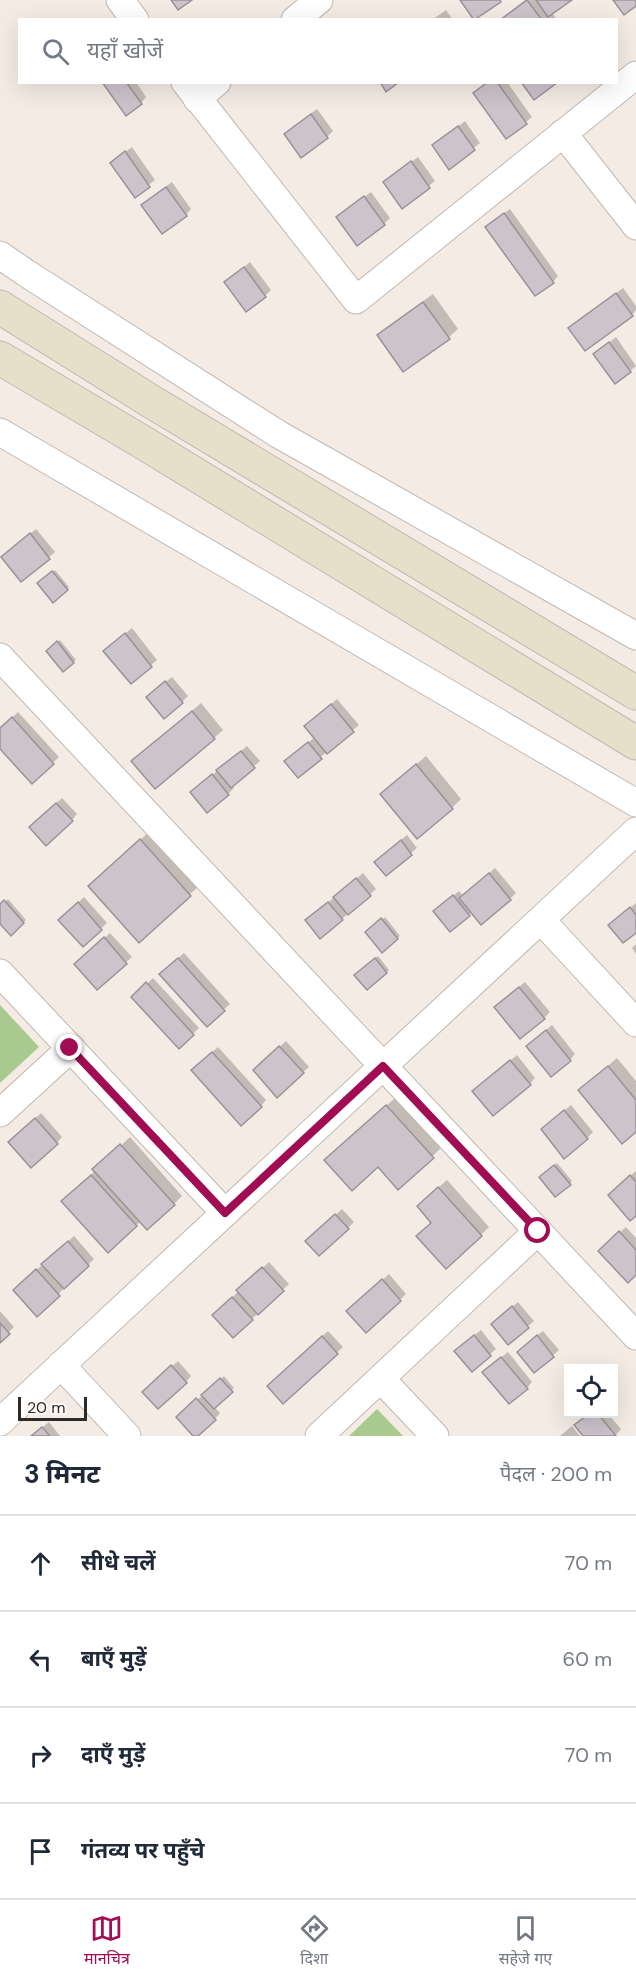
<!DOCTYPE html>
<html lang="hi">
<meta charset="utf-8">
<style>
body{margin:0;font-family:"DM Sans","Noto Sans Devanagari",sans-serif;background:#f2f2f3;color:#1f2937}
.controls{position:absolute;right:18px;bottom:18px;display:grid;overflow:hidden;border-radius:0px;box-shadow:0 6px 24px #0002}
.controls button{width:54px;height:54px;display:grid;place-items:center;padding:0;border:0;border-bottom:2px solid #e0e1e3;background:#fff;color:#1f2937;font:30px sans-serif}
.scale{position:absolute;left:18px;bottom:15px;width:69px;box-sizing:border-box;padding-left:6px;border:3px solid #2d2a28;border-top:0;font-size:16px;line-height:21px;white-space:nowrap;color:#2d2a28;-webkit-text-stroke:4px #fffaf5;paint-order:stroke}
.stop{position:absolute;width:18px;height:18px;margin:-14px;border:4px solid #a10d52;border-radius:50%;background:#fff}
.stop.end{background:#a10d52;border-color:#fff;box-shadow:0 2px 6px #0008}
.list{margin:0;padding:0;list-style:none}
h2{display:flex;justify-content:space-between;align-items:center;height:78px;margin:0;padding:0 24px;font-size:26px}
h2 small{font-size:20px;font-weight:400;color:#747a83}
.list li{display:grid;grid-template-columns:39px 1fr auto;gap:18px;align-items:center;box-sizing:border-box;height:96px;padding:0 24px;border-top:2px solid #e0e1e3}
.list b{display:block;font-size:22px;white-space:nowrap}
.list em{font-size:20px;font-style:normal;color:#747a83}
.icon{flex:none;width:33px;height:33px;fill:none;stroke:currentColor;stroke-width:2;stroke-linecap:round;stroke-linejoin:round}
.map{position:relative;flex:none;width:636px;height:1436px;overflow:hidden}
.search{position:absolute;background:#fff;box-shadow:0 6px 24px #0002;left:18px;right:18px;top:18px;height:66px;display:flex;align-items:center;gap:15px;box-sizing:border-box;padding:0 21px;border-radius:0px;color:#747a83;font-size:22px}
.sheet{height:462px;background:#fff}
nav{display:flex;justify-content:space-around;align-items:center;box-sizing:border-box;height:84px;border-top:2px solid #e0e1e3;background:#fff;font-size:16px;color:#747a83}
nav a{display:grid;justify-items:center;gap:3px}
nav .on{color:#a10d52}
.map>svg:first-child{display:block}
.green{fill:#a8ca8e}
.shadow{fill:#0003}
.building{fill:#ccc4cb;stroke:#9a9299;stroke-width:1.5}
.lines{fill:none;stroke-linecap:round;stroke-linejoin:round}
.street-casing{stroke:#c0b8b1;stroke-width:29}
.secondary-casing{stroke:#c0b8b1;stroke-width:35}
.street{stroke:#fff;stroke-width:27}
.secondary{stroke:#e8dfcb;stroke-width:33}
.route{stroke:#a10d52;stroke-width:8}
</style>
<div class="map">
<svg width="636" height="1436" viewBox="0 0 636 1436">
<rect width="100%" height="100%" fill="#f4ece4"/>
<g class="green">
<polygon points="0,1005 39,1047 0,1083"/>
<polygon points="377,1409 403,1436 349,1436"/>
</g>
<g class="shadow">
<polygon points="525,0 569,0 552,12 557,20 499,20"/>
<polygon points="446,10 453,20 432,20"/>
<polygon points="104,82 136,82 146,97 141,103"/>
<polygon points="488,82 507,82 532,117 526,122"/>
<polygon points="317,109 333,131 327,137 291,128"/>
<polygon points="465,121 480,143 449,167 440,140"/>
<polygon points="132,147 155,180 135,196 118,157"/>
<polygon points="418,157 435,181 402,207 391,177"/>
<polygon points="172,182 191,209 186,215 149,199"/>
<polygon points="371,192 390,218 384,224 344,212"/>
<polygon points="510,209 558,276 553,282 493,221"/>
<polygon points="250,262 271,290 265,296 226,282"/>
<polygon points="623,288 636,306 636,310 632,315 570,328"/>
<polygon points="433,294 458,329 449,337 403,370 379,336 387,327"/>
<polygon points="616,337 636,366 630,371 595,354"/>
<polygon points="36,529 55,552 22,580 7,554"/>
<polygon points="55,570 69,587 53,600 39,583"/>
<polygon points="132,628 157,660 131,682 111,645"/>
<polygon points="60,640 76,660 63,670 48,651"/>
<polygon points="172,677 188,696 182,702 154,691"/>
<polygon points="337,699 359,725 298,776 292,756 315,737 312,720"/>
<polygon points="201,703 223,730 214,738 133,761"/>
<polygon points="18,712 59,757 32,782 0,747 0,729"/>
<polygon points="247,746 260,761 232,785 234,788 228,794 207,811 198,787"/>
<polygon points="426,756 461,799 452,808 391,786"/>
<polygon points="62,798 77,814 72,820 36,821"/>
<polygon points="150,831 199,886 139,941 99,877"/>
<polygon points="407,835 417,848 386,874 382,856"/>
<polygon points="495,868 516,893 510,899 472,912 468,915 441,906 459,891 463,896"/>
<polygon points="363,873 376,889 342,919 313,915"/>
<polygon points="84,897 107,923 83,945 66,914"/>
<polygon points="8,899 26,920 11,934 0,922 0,906"/>
<polygon points="636,903 636,931 616,920"/>
<polygon points="385,917 400,936 382,951 367,932"/>
<polygon points="110,933 132,957 97,988 82,959"/>
<polygon points="636,944 636,954 632,948"/>
<polygon points="184,953 230,1004 207,1025 167,968"/>
<polygon points="378,956 389,970 367,988 356,975"/>
<polygon points="153,978 199,1028 179,1047 133,997"/>
<polygon points="525,982 550,1012 544,1018 502,1001"/>
<polygon points="552,1025 575,1054 570,1060 534,1041"/>
<polygon points="286,1041 309,1067 303,1072 260,1064"/>
<polygon points="218,1047 266,1100 261,1106 199,1064"/>
<polygon points="517,1055 535,1078 530,1084 480,1086"/>
<polygon points="617,1058 636,1081 636,1130 580,1090"/>
<polygon points="396,1097 441,1148 399,1188 379,1165 335,1152"/>
<polygon points="571,1105 593,1132 587,1138 548,1124"/>
<polygon points="41,1113 62,1137 57,1143 16,1137"/>
<polygon points="130,1137 182,1196 174,1204 141,1221 108,1251 72,1193"/>
<polygon points="557,1163 572,1181 570,1184 541,1177"/>
<polygon points="636,1171 636,1214 615,1189"/>
<polygon points="447,1180 489,1227 481,1235 433,1222 427,1197"/>
<polygon points="342,1209 354,1222 348,1228 313,1235"/>
<polygon points="626,1227 636,1238 636,1273 600,1251"/>
<polygon points="74,1236 94,1259 37,1315 21,1284"/>
<polygon points="269,1262 289,1284 252,1319 220,1309"/>
<polygon points="389,1274 406,1294 366,1331 354,1305"/>
<polygon points="518,1302 534,1321 508,1343 499,1318"/>
<polygon points="0,1311 14,1327 0,1341"/>
<polygon points="481,1330 496,1349 472,1370 462,1345"/>
<polygon points="328,1331 343,1347 283,1402 274,1380"/>
<polygon points="543,1331 559,1350 535,1371 524,1346"/>
<polygon points="508,1352 532,1382 527,1388 490,1366"/>
<polygon points="178,1361 191,1376 186,1382 150,1386"/>
<polygon points="224,1376 234,1388 214,1406 220,1413 215,1419 178,1417"/>
<polygon points="590,1414 608,1414 621,1429 615,1436 582,1420"/>
<polygon points="49,1422 60,1436 32,1436"/>
<polygon points="572,1426 580,1436 560,1436"/>
</g>
<g class="building">
<polygon points="171,0 192,0 178,10"/>
<polygon points="460,0 500,0 501,2 474,20"/>
<polygon points="527,0 542,20 500,20"/>
<polygon points="536,0 572,0 548,17"/>
<polygon points="613,0 636,0 636,6 624,15"/>
<polygon points="102,82 126,82 142,104 126,116"/>
<polygon points="380,82 399,82 386,92"/>
<polygon points="488,82 497,82 527,124 506,139 473,93"/>
<polygon points="521,82 558,82 534,100"/>
<polygon points="311,114 328,138 301,158 284,134"/>
<polygon points="458,126 475,150 449,170 432,145"/>
<polygon points="125,151 150,187 135,198 110,163"/>
<polygon points="411,161 430,188 402,209 383,182"/>
<polygon points="166,187 187,216 162,234 141,205"/>
<polygon points="364,196 385,225 357,246 336,217"/>
<polygon points="504,213 554,283 535,296 485,227"/>
<polygon points="244,267 266,297 246,312 224,282"/>
<polygon points="616,293 633,316 585,351 568,328"/>
<polygon points="423,302 450,339 403,372 377,335"/>
<polygon points="609,342 631,372 615,384 593,354"/>
<polygon points="30,533 50,559 21,582 1,557"/>
<polygon points="52,571 68,590 53,603 37,583"/>
<polygon points="125,633 152,667 131,684 103,651"/>
<polygon points="57,641 74,663 63,672 46,651"/>
<polygon points="165,681 183,703 164,719 146,697"/>
<polygon points="331,704 354,732 327,754 304,726"/>
<polygon points="192,711 215,739 155,789 131,761"/>
<polygon points="12,717 54,764 32,784 0,749 0,728"/>
<polygon points="308,742 322,759 298,778 284,761"/>
<polygon points="241,751 255,768 231,788 216,770"/>
<polygon points="416,764 453,809 417,839 380,794"/>
<polygon points="212,774 229,795 207,813 190,792"/>
<polygon points="56,803 73,821 46,846 29,827"/>
<polygon points="140,839 191,896 139,943 88,886"/>
<polygon points="401,840 412,855 386,876 374,862"/>
<polygon points="489,873 511,900 481,925 459,898"/>
<polygon points="356,878 371,896 348,915 333,897"/>
<polygon points="453,895 470,916 450,932 433,911"/>
<polygon points="4,900 24,923 11,936 0,924 0,904"/>
<polygon points="78,902 102,930 83,947 58,920"/>
<polygon points="328,902 343,920 320,939 305,920"/>
<polygon points="630,907 636,915 636,933 623,943 608,925"/>
<polygon points="381,918 398,939 382,953 365,932"/>
<polygon points="104,937 127,964 97,990 74,964"/>
<polygon points="178,958 225,1011 207,1027 159,974"/>
<polygon points="375,958 387,973 367,990 354,975"/>
<polygon points="146,982 194,1035 179,1049 131,997"/>
<polygon points="519,987 545,1019 520,1039 494,1007"/>
<polygon points="546,1030 571,1061 551,1077 526,1046"/>
<polygon points="279,1046 304,1073 277,1098 253,1070"/>
<polygon points="212,1052 262,1107 241,1126 191,1070"/>
<polygon points="510,1060 531,1085 493,1116 472,1091"/>
<polygon points="608,1066 636,1100 636,1132 622,1144 578,1090"/>
<polygon points="386,1105 434,1158 398,1190 378,1167 352,1191 324,1160"/>
<polygon points="564,1110 588,1139 564,1159 541,1129"/>
<polygon points="35,1118 58,1144 31,1168 8,1142"/>
<polygon points="120,1144 175,1205 147,1230 92,1169"/>
<polygon points="554,1165 571,1185 555,1197 539,1177"/>
<polygon points="91,1175 137,1226 108,1253 61,1201"/>
<polygon points="630,1175 636,1182 636,1216 630,1221 608,1195"/>
<polygon points="438,1187 482,1236 446,1269 416,1236 431,1223 417,1206"/>
<polygon points="335,1214 349,1229 319,1256 305,1241"/>
<polygon points="619,1231 636,1250 636,1275 628,1283 598,1251"/>
<polygon points="68,1241 89,1266 64,1289 41,1264"/>
<polygon points="262,1267 284,1291 258,1315 236,1290"/>
<polygon points="36,1269 60,1296 37,1317 13,1290"/>
<polygon points="382,1279 401,1301 366,1333 346,1311"/>
<polygon points="232,1297 253,1320 233,1338 212,1315"/>
<polygon points="512,1306 529,1328 508,1345 491,1324"/>
<polygon points="0,1323 10,1334 0,1343"/>
<polygon points="474,1335 491,1356 472,1372 454,1351"/>
<polygon points="537,1335 554,1357 534,1373 517,1352"/>
<polygon points="322,1336 338,1354 283,1404 267,1386"/>
<polygon points="501,1357 528,1389 509,1404 482,1372"/>
<polygon points="171,1365 187,1383 158,1409 142,1392"/>
<polygon points="220,1378 233,1392 214,1409 201,1395"/>
<polygon points="196,1398 216,1420 198,1436 193,1436 176,1417"/>
<polygon points="589,1414 598,1414 616,1436 583,1436 574,1425"/>
<polygon points="42,1427 50,1436 31,1436"/>
</g>
<g class="lines">
<g class="street-casing">
<g id="street">
<polyline points="120,0 135,20"/>
<polyline points="295,20 319,0"/>
<polyline points="185,82 356,300 636,75"/>
<polyline points="197,99 217,82"/>
<polyline points="563,133 636,226"/>
<polyline points="0,255 26,273 278,434 636,636"/>
<polyline points="0,432 636,803"/>
<polyline points="0,657 636,1336"/>
<polyline points="541,920 636,1023"/>
<polyline points="0,973 225,1213"/>
<polyline points="0,1113 71,1048"/>
<polyline points="61,1365 127,1436"/>
<polyline points="381,1379 435,1436"/>
<polyline points="0,1422 636,831"/>
<polyline points="319,1436 538,1231"/>
</g>
</g>
<g class="secondary-casing">
<g id="secondary">
<polyline points="0,307 152,402 636,693"/>
<polyline points="0,358 139,440 636,743"/>
</g>
</g>
<use href="#street" class="street"/>
<use href="#secondary" class="secondary"/>
</g>
<g class="lines">
<polyline class="route" points="70,1048 225,1213 383,1066 538,1231"/>
</g>
</svg>
<div class="controls">
<button><svg class="icon" aria-label="locate" viewBox="0 0 24 24"><circle cx="12" cy="12" r="6"/><path d="M12 2v4M12 18v4M2 12h4M18 12h4"/></svg></button>
</div>
<div class="scale">20 m</div>
<div class="stop" style="left:538px;top:1231px"></div>
<div class="stop end" style="left:70px;top:1048px"></div>
<div class="search"><svg class="icon" aria-label="search" viewBox="0 0 24 24"><circle cx="10" cy="10" r="6"/><path d="M15 15l6 6"/></svg>यहाँ खोजें</div>
</div>
<section class="sheet">
<h2>3 मिनट<small>पैदल · 200 m</small></h2>
<ul class="list">
<li><svg class="icon" aria-label="ahead" viewBox="0 0 24 24"><path d="M12 20V5M6 11l6-6 6 6"/></svg><div><b>सीधे चलें</b></div><em>70 m</em></li>
<li><svg class="icon" aria-label="left" viewBox="0 0 24 24"><path d="M17 20v-9H6M10 6l-5 5 5 5"/></svg><div><b>बाएँ मुड़ें</b></div><em>60 m</em></li>
<li><svg class="icon" aria-label="right" viewBox="0 0 24 24"><path d="M7 20v-9h11M14 6l5 5-5 5"/></svg><div><b>दाएँ मुड़ें</b></div><em>70 m</em></li>
<li><svg class="icon" aria-label="arrive" viewBox="0 0 24 24"><path d="M6 21V4h12l-3 4 3 4H6"/></svg><div><b>गंतव्य पर पहुँचे</b></div></li>
</ul>
</section>
<nav>
<a class="on"><svg class="icon" aria-label="map" viewBox="0 0 24 24"><path d="M3 6l6-2 6 2 6-2v14l-6 2-6-2-6 2zM9 4v14M15 6v14"/></svg>मानचित्र</a>
<a><svg class="icon" aria-label="directions" viewBox="0 0 24 24"><path d="M12 3l9 9-9 9-9-9zM9 14v-3h6M13 9l2 2-2 2"/></svg>दिशा</a>
<a><svg class="icon" aria-label="saved" viewBox="0 0 24 24"><path d="M7 4h10v16l-5-4-5 4z"/></svg>सहेजे गए</a>
</nav>
